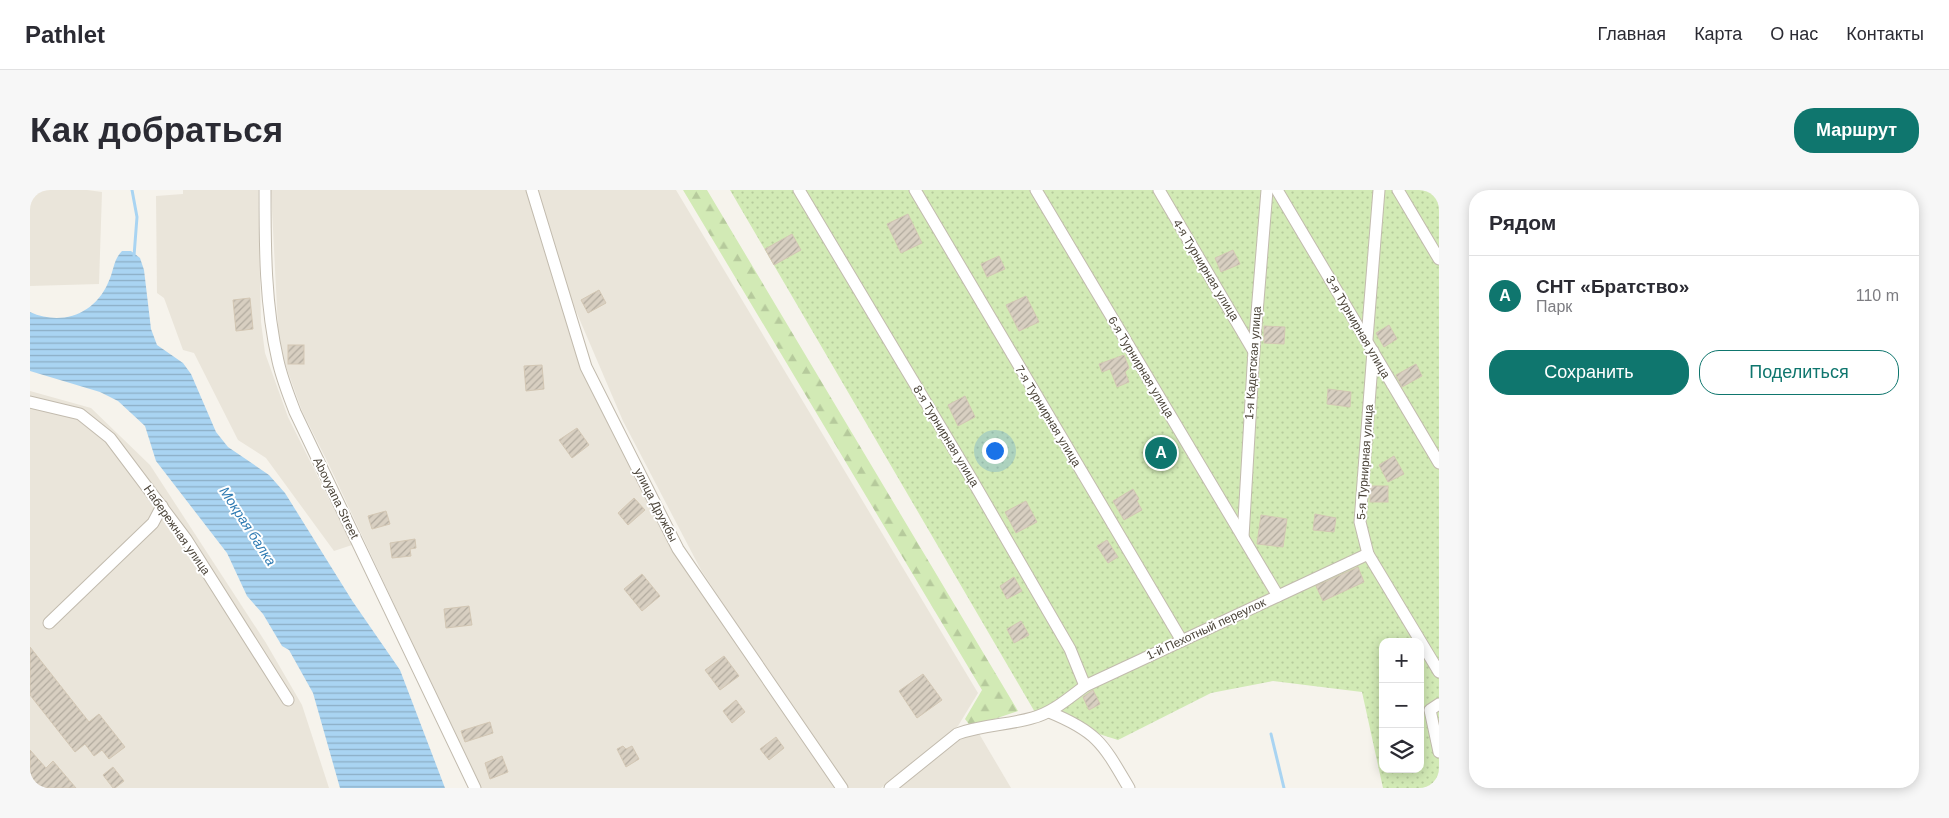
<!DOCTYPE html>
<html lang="ru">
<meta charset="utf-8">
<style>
body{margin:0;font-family:Arial,sans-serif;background:#f7f7f7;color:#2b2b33}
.controls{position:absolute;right:15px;bottom:15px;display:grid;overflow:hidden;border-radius:10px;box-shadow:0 2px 12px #0003}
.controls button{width:45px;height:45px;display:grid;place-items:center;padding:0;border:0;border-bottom:1px solid #e1e1e2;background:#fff;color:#2b2b33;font:25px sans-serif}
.you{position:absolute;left:964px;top:260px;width:18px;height:18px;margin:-12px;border:4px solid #fff;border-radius:50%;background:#1a73e8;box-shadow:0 0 0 8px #1a73e833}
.badge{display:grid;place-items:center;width:32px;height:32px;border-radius:50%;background:#0f766e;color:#fff;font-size:16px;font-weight:700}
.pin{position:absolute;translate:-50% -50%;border:2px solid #fff;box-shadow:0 1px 5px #0006}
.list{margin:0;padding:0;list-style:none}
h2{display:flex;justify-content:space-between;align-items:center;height:65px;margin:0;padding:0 20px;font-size:21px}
h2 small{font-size:16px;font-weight:400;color:#7c7c81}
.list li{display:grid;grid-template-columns:32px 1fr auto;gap:15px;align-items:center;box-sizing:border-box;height:80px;padding:0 20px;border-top:1px solid #e1e1e2}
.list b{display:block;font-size:19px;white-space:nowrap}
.list p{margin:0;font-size:16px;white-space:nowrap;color:#7c7c81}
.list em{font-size:16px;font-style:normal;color:#7c7c81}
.actions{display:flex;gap:10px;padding:15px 20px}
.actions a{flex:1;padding:11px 0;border:1px solid #0f766e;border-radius:20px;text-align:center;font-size:18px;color:#0f766e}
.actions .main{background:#0f766e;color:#fff}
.icon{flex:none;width:28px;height:28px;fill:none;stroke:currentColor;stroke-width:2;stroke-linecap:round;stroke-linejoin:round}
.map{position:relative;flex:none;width:1409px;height:598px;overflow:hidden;border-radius:20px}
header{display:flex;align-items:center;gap:30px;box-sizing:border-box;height:70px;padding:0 25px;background:#fff;border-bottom:1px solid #e1e1e2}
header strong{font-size:24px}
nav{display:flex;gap:28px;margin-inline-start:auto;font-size:18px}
.intro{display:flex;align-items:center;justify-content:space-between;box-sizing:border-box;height:120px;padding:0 30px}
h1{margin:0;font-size:35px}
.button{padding:12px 22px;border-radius:20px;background:#0f766e;color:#fff;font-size:18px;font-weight:700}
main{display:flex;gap:30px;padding:0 30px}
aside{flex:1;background:#fff;border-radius:20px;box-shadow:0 2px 12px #0003}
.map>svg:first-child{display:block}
.residential{fill:#eae5da}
.forest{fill:url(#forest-firs)}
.garden{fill:url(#garden-dots);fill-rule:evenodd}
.water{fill:url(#water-rules)}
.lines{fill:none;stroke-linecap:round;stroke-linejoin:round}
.stream{stroke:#a9d4f2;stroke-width:3}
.building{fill:url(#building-hatch);stroke:#d3c7b4}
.minor-casing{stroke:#c2bbae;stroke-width:13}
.minor{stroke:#fff;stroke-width:11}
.labels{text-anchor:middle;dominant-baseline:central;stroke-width:4;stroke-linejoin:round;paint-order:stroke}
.street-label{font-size:12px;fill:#4b4439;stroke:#fff}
.water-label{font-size:14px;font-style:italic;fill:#2e7ab2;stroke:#fff}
</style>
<header>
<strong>Pathlet</strong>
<nav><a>Главная</a><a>Карта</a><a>О нас</a><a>Контакты</a></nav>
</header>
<div class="intro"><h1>Как добраться</h1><a class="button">Маршрут</a></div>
<main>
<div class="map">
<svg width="1409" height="598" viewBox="0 0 1409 598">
<defs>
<pattern id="forest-firs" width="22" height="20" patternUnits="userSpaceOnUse" patternTransform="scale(1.25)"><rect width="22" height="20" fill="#d2eab5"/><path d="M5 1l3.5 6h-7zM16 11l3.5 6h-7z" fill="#b6ca9c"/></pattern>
<pattern id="garden-dots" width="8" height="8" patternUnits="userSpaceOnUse" patternTransform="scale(1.25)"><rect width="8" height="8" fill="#d2eab5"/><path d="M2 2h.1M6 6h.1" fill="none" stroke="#b6ca9c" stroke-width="1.8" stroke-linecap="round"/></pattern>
<pattern id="water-rules" width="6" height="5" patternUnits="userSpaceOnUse" patternTransform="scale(1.25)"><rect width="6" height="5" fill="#a9d4f2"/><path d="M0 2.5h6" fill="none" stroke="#8caec5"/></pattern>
<pattern id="building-hatch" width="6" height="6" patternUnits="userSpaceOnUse" patternTransform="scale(1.25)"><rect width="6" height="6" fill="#d8cfc1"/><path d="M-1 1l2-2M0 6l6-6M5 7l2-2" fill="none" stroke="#b1aa9e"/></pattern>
</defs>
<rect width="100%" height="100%" fill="#f6f3ec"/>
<g class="residential">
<polygon points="0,0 57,0 72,2 69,94 0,96"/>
<polygon points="153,0 228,0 231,132 235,163 258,227 322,355 304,361 236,268 208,250 164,163 153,160 134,108 127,103 126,6 153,4"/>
<polygon points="241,0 498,0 523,89 585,235 666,390 805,598 450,598 299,275 272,221 249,157"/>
<polygon points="507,0 646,0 948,503 928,536 851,598 815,598 671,380 593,231 531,86"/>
<polygon points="0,201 61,218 120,275 236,453 272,515 299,598 0,598"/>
<polygon points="948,542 981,598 865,598 931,545"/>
</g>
<polygon class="forest" points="653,0 677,0 988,521 941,537 935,529 952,500"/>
<path class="garden" d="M 700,0 L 1409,0 L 1409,598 L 1353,598 L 1332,502 L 1243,491 L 1181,503 L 1088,550 L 1006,524 ZM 1353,452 L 1390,452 L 1390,579 L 1353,579 Z"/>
<path class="water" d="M 92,61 L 101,61 L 110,68 L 114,80 L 121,139 L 127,155 L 153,173 L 161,184 L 186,242 L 198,257 L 239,285 L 255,303 L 323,412 L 370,480 L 415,598 L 310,598 L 283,503 L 259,460 L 252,456 L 233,424 L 217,406 L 197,363 L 126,271 L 115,236 L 88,211 L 70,202 L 0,181 L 0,122 C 31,136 64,125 78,93 C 84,81 83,70 92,61 Z"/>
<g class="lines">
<g class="stream">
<polyline points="102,0 107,27 104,66"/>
<polyline points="1241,544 1254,598"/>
</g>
</g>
<g class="building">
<polygon points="878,24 892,53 871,63 857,34"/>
<polygon points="762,44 771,60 744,75 735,59"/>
<polygon points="1203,60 1210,74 1191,82 1185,68"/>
<polygon points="969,66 975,79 957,87 951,74"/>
<polygon points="569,100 576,113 558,123 551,110"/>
<polygon points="996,106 1009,132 989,141 976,115"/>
<polygon points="220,108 223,139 206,141 203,110"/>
<polygon points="1359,135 1367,149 1354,157 1346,143"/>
<polygon points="1234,136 1255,137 1254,154 1234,153"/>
<rect x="258" y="155" width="16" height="19"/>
<polygon points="1094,165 1099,178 1095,182 1099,192 1087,197 1080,179 1072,182 1069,174"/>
<polygon points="1386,174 1392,186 1372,197 1366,185"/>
<polygon points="512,175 514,199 496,201 494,176"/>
<polygon points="1298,199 1321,202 1320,217 1297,214"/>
<polygon points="935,206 945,227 928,236 918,215"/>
<polygon points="547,238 559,255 542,268 529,250"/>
<polygon points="1364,266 1374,284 1358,292 1349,275"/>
<rect x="1340" y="296" width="18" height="16"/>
<polygon points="1103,299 1109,309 1107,311 1112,320 1094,330 1083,311"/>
<polygon points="604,308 615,320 598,335 588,323"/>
<polygon points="996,311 1007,332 986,343 975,322"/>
<polygon points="356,321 360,334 342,339 338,326"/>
<polygon points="1285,324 1306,328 1304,342 1283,340"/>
<polygon points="1231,325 1257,329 1253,357 1227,354"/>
<polygon points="385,349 386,358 380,359 381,366 362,368 360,353"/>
<polygon points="1077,350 1088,367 1078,373 1067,356"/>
<polygon points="1328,377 1334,392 1293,411 1286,396"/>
<polygon points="612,384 630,406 612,421 594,399"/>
<polygon points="984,387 992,401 977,409 970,396"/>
<polygon points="439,416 442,435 416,438 414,419"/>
<polygon points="991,431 999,445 984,453 977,439"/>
<polygon points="0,457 59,532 69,524 95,557 79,569 72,560 64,566 55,554 45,562 0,505"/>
<polygon points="694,466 709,486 690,500 675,480"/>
<polygon points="893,484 912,510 887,528 869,501"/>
<polygon points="1063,500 1070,514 1059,520 1053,507"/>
<polygon points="706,510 715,522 702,533 693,521"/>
<polygon points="460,532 463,543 435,552 431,541"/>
<polygon points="746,547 754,558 739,570 730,559"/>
<polygon points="593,556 596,559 602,556 609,569 596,577 587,559"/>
<polygon points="0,560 16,578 23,571 46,598 0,598"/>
<polygon points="472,566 478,582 460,589 455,573"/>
<polygon points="83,577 94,591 85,598 83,598 73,585"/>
</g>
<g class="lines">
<g class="minor-casing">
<g id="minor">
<path d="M 235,0 C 235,57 235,115 248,171 C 252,189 259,206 265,222 L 445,598"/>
<polyline points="502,0 556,177 648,359 812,598"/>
<polyline points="769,0 941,288 1040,459 1055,496"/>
<polyline points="885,0 1152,451"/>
<polyline points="1006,0 1248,406"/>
<polyline points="1129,0 1223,160"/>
<polyline points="1247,0 1409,273"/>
<polyline points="1368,0 1409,69"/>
<polyline points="1337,149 1349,0"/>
<polyline points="1343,161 1330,332 1338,364 1409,482"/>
<polyline points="0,212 50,224 80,248 156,349 258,510"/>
<polyline points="1213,347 1224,160 1237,0"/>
<polyline points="19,433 123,333 132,316"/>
<polyline points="1409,514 1400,520 1409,562"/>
<path d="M 1019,522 C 1068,542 1073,554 1099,598"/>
<path d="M 860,598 L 927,544 C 951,535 978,535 1002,528 C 1022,523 1039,508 1055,496 L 1338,364"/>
</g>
</g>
<use href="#minor" class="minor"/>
</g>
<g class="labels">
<g class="street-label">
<text transform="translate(1176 80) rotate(59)">4-я Турнирная улица</text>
<text transform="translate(1328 137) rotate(60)">3-я Турнирная улица</text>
<text transform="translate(1223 173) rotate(-86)">1-я Кадетская улица</text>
<text transform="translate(1111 177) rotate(59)">6-я Турнирная улица</text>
<text transform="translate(1018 226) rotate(59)">7-я Турнирная улица</text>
<text transform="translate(916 246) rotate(59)">8-я Турнирная улица</text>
<text transform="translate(1335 272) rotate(-86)">5-я Турнирная улица</text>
<text transform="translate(306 308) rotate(64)">Abovyana Street</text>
<text transform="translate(626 315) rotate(63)">улица Дружбы</text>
<text transform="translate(147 340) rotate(55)">Набережная улица</text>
<text transform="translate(1176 439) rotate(-25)">1-й Пехотный переулок</text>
</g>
<g class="water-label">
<text transform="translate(218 336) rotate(57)">Мокрая балка</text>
</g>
</g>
</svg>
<div class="controls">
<button>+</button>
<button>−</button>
<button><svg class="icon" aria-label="layers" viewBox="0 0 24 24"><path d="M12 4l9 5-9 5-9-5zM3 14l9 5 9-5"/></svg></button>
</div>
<div class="you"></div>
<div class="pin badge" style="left:1131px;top:263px">A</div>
</div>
<aside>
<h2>Рядом<small></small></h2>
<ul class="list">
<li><span class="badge">A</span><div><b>СНТ «Братство»</b><p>Парк</p></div><em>110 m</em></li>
</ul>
<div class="actions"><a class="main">Сохранить</a><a>Поделиться</a></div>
</aside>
</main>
